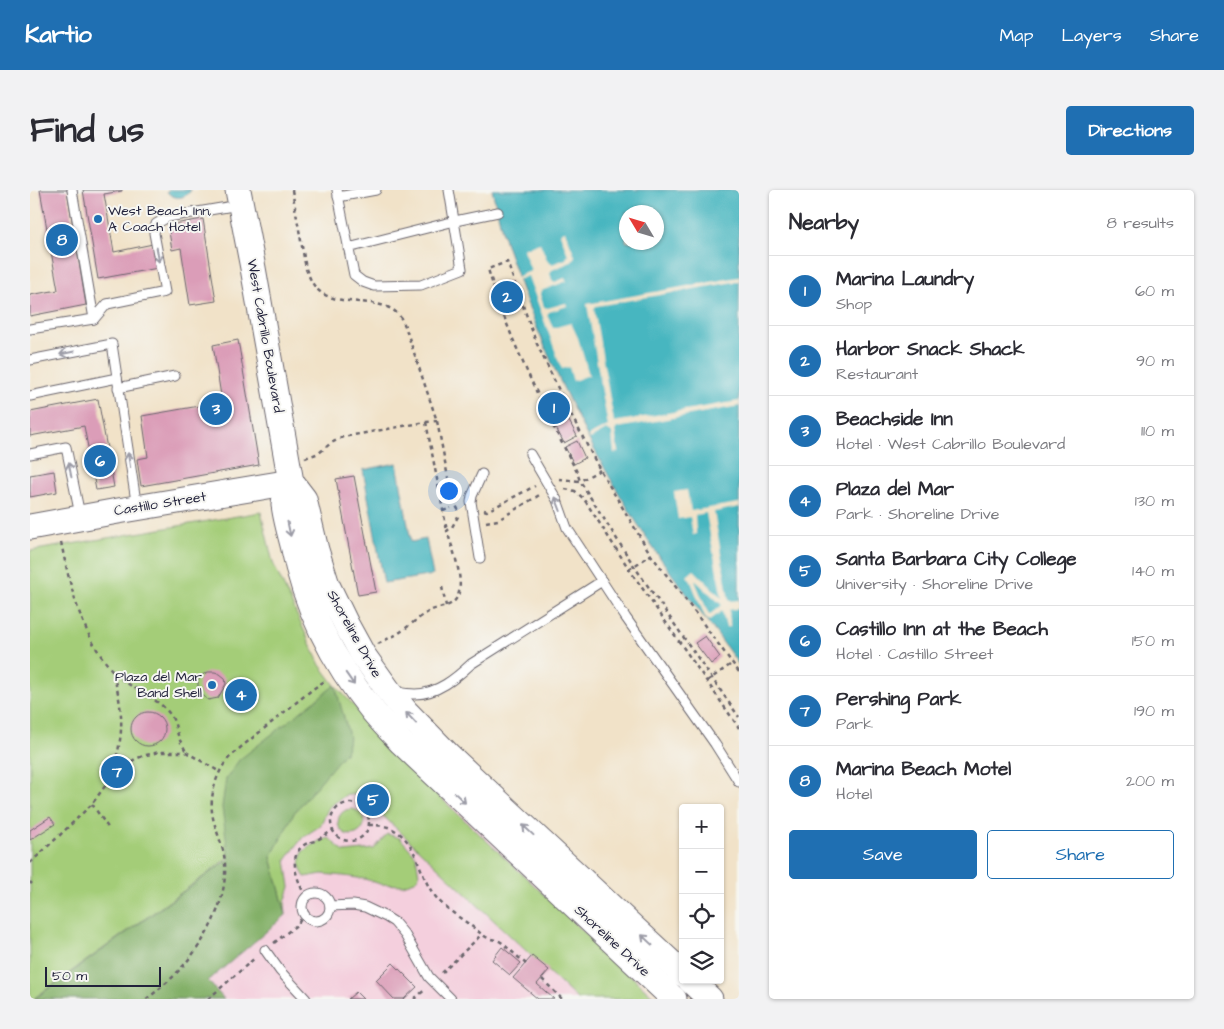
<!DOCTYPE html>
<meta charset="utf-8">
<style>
body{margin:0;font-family:"Architects Daughter",sans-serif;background:#f2f2f3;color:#2b2b33}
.controls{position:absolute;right:15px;bottom:15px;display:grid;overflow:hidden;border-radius:5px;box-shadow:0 1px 4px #0004}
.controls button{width:45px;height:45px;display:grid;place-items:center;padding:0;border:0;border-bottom:1px solid #e1e1e2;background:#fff;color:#2b2b33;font:25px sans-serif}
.compass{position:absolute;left:589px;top:15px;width:45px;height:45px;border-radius:50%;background:#fff;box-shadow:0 1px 4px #0004;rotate:308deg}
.scale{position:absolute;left:15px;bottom:12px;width:116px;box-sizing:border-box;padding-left:5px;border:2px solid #22223b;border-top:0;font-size:14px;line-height:18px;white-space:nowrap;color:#22223b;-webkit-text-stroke:4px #f6f6f2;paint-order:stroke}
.you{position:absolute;left:418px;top:300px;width:18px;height:18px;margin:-12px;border:4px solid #fff;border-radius:50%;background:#1a73e8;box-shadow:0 0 0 8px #1a73e833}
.badge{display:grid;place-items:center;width:32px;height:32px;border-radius:50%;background:#1f6fb2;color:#fff;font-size:16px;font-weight:700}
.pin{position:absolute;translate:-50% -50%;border:2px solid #fff;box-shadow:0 1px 5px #0006}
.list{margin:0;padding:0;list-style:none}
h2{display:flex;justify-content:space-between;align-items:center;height:65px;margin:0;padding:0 20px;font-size:21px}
h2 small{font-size:16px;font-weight:400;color:#7c7c81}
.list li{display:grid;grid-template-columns:32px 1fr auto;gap:15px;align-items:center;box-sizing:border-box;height:70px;padding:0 20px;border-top:1px solid #e1e1e2}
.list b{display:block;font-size:19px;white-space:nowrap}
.list p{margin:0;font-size:16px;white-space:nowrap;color:#7c7c81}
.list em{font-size:16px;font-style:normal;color:#7c7c81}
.actions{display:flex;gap:10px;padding:15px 20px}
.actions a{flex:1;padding:11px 0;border:1px solid #1f6fb2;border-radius:5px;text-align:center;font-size:18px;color:#1f6fb2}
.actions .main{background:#1f6fb2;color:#fff}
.icon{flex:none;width:28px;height:28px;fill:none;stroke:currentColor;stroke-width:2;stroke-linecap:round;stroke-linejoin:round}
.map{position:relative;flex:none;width:709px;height:809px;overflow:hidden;border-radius:5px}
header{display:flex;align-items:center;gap:30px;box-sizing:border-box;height:70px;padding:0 25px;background:#1f6fb2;color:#fff}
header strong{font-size:24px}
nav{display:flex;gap:28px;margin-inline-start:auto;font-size:18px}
.intro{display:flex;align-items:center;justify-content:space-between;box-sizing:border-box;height:120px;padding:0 30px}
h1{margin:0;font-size:35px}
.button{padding:12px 22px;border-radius:5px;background:#1f6fb2;color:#fff;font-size:18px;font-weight:700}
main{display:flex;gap:30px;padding:0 30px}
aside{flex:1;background:#fff;border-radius:5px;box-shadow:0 1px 4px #0004}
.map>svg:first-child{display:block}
.built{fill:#f4cfdd}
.green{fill:#a4cd78;stroke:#63785a}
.forest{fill:#83b068;stroke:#526952}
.water{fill:#47b6c0;stroke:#346c7e;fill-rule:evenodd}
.pier{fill:#f1e2c8;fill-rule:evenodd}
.building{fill:#db9db8}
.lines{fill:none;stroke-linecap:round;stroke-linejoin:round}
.service-casing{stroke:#6a656c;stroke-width:11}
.secondary-casing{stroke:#6a656c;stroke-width:27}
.path{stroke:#6a656c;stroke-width:2.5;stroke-dasharray:4 4;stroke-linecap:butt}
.service{stroke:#fff;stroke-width:9}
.secondary{stroke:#fff;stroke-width:25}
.oneway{stroke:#9c9ca7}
.poi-dot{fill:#1f6fb2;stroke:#f6f6f2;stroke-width:2}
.labels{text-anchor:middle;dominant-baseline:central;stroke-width:4;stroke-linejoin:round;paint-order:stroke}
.poi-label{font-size:14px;fill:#22223b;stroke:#f6f6f2;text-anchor:start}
.street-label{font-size:14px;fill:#22223b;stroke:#f6f6f2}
</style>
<header>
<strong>Kartio</strong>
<nav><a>Map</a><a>Layers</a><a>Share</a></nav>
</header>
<div class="intro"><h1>Find us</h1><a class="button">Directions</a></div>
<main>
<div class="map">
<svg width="709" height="809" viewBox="0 0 709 809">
<rect width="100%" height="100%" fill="#f6f6f2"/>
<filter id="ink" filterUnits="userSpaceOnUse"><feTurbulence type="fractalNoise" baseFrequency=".02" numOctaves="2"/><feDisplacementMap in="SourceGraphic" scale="10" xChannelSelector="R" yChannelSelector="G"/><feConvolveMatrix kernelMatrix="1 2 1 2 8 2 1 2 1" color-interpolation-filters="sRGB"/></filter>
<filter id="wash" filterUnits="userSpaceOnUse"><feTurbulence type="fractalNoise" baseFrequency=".0096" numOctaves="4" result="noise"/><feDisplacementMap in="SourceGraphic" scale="20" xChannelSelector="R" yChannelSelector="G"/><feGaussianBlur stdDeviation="1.12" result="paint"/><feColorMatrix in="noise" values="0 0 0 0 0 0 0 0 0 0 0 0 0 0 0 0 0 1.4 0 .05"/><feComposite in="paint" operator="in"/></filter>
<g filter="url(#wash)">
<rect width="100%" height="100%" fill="#f1e2c8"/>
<polygon class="built" points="348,542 628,809 3,809 184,679"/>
<g class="green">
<polygon points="231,322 243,373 290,475 305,495 348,542 346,545 366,566 626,809 547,809 332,606 317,604 299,617 290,636 273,647 256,670 260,697 255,712 256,725 241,667 264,623 290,591 184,679 3,809 0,809 0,361"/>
<circle cx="321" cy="632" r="13"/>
<path d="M 357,644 L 370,648 L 386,666 L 389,685 L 385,691 L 373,695 L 350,694 L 335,689 L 314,686 L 292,684 L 275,687 C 268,678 270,670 273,661 L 289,651 L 299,648 L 314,662 L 344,659 Z"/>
</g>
<polygon class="forest" points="305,495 319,546 317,560 264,623 241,667 256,725 178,791 194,809 4,809 199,669 192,617 196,589 209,570"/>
<g class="water">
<path d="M 140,0 L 161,0 C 155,9 145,10 137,2 Z"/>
<path d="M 462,0 L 709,0 L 709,475 C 681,434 649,396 621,355 C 562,265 515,168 480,66 C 472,45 468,22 462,0 ZM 596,22 L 626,22 L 626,52 L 596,52 Z"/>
<polygon points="367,273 381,352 396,349 403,385 354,393 333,280"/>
</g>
<g class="pier">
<polygon points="535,41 545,66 541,72 522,80 520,83 522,90 525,92 535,88 537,91 511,101 510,105 514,117 518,118 536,113 537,116 519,122 517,125 523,138 541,133 548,148 559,185 543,191 539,177 532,179 525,163 526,163 498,86 487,90 486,87 501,81 493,59 510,53 518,72 522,74 536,69 538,65 530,43"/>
<polygon points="709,87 709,91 566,116 564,119 584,232 709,211 709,216 587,238 585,241 588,262 584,263 582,243 576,240 560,249 558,246 578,236 557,114"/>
<path d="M 657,300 L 661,321 L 709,313 L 709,317 L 684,322 L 699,411 L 709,410 L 709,418 L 699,420 L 700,437 L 696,437 L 692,421 L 679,431 L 675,427 L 660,389 L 657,386 L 664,380 L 692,408 L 676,323 L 665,325 L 666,344 L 663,345 L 660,327 L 648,329 L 644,302 ZM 665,390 L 692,415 L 679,425 L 665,391 Z"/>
</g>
<g id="blocks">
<g class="building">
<polygon points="10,0 37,0 56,115 0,126 0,105 28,100"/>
<polygon points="53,0 92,0 92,1 74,4 84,62 123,54 128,78 68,89"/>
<polygon points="173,29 186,111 160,115 151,58 142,60 138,35"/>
<polygon points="479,92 487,114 474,119 466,97"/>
<polygon points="208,150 229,275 111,296 107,269 118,267 112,226 192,212 183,155"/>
<polygon points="68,209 84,297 66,300 54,236 0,246 0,222"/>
<polygon points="528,210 547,246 534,253 515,217"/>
<polygon points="547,251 555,268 544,274 535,257"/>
<polygon points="24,281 27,302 0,307 0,285"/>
<polygon points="324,286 346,402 328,405 306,289"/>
<polygon points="675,446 690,467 681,474 665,453"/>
<polygon points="178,482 185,482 190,484 195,488 196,494 188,508 178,510 170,504 168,497 168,491 172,485"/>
<circle cx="118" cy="539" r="17"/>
<polygon points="20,627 25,634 0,650 0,640"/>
<polygon points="472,757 491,773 480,785 462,770"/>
<polygon points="502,766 519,780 507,794 524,809 508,809 483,788"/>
<polygon points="363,773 387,797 374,809 364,809 346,790"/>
<polygon points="326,802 333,809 318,809"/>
</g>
</g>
</g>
<g filter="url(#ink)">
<use href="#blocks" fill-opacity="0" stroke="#6a656c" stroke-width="1"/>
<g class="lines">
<g class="service-casing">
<g id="service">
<polyline points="42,0 64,129"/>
<polyline points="307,0 324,85 333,92 344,96 391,95 432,79 419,0"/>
<polyline points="308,7 346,0"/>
<polyline points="318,58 425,31 468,22"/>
<polyline points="0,139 64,129 77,114 135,102 124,43 126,34 138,27 209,15"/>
<polyline points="0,170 82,154 107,318"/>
<polyline points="88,198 145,186"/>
<polyline points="0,206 87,188"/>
<polyline points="0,264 36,257 50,325"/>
<polyline points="500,264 527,310 537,338 596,428 685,554 709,592"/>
<polyline points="450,368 441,312 442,306 452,284"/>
<path d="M 365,502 C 372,503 379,504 385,504 C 407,504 426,488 441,474 L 572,391"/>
<circle cx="286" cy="717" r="14"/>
<polyline points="300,716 323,715 335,717 356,727 364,732 375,745 399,787 421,809"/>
<polyline points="235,760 250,781 276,809"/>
</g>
</g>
<g class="secondary-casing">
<g id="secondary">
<path d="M 208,0 L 223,78 L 261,292 C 258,299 254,307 254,314 C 255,326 260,343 263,355 C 275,416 304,473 343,521 C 352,532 362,542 371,552 L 644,809"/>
<polyline points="261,292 274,309 286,360 297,395 316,434 333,465 358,500 376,522 419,566 653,784"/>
<polyline points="0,337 88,321 261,292"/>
<polyline points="660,790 680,809"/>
</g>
</g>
<g class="path">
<path d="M 262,0 L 276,79 C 279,86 282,94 287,99 C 307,119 347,105 367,123 C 371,127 373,132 375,136 L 407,231 L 422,308 L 430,323"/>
<polyline points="396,232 417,341"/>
<polyline points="275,268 289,263 301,253 313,247 396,232 407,231"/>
<polyline points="529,289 550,291 570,280"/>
<polyline points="535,299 545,301 554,309 599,379 709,538"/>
<polyline points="454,320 457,321 505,296"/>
<polyline points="413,321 421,318"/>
<polyline points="456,332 468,330 511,304"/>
<path d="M 31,352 C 40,397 51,443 81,479 C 98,499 125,505 139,523 C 145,530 146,540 149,548 C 151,553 154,557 156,562"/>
<polyline points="599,379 621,365"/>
<polyline points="412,397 416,416"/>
<path d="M 348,454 C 355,450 362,447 369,443 C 379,436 389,427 400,421 C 407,417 415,418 422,413 C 440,401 422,358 417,341 L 422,337 L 430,323"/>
<path d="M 709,482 L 652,405 L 621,365 L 570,280 L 536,215 L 507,154 L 477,72 L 458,79 C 479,150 513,217 547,282 L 550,291 L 604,376 L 709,527"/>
<polyline points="677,491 703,473"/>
<path d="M 79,590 C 82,579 87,568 89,556 C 94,530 90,506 82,481"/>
<circle cx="320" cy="632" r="19"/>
<polyline points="62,614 79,639"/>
<path d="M 339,635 C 345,635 352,635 358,637 C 389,649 387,684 405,706 C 415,719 431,728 444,738 C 448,741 452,745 456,747 C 461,750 466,749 471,752 L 496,774"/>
<polyline points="0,673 29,646 62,614 78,592 95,576 105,569 116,565 130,562 156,562 190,582"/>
<polyline points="0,692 2,694"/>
<path d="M 275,707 C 269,691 256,668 274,655 C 277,653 281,652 285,651 C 291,648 297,644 303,640"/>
<polyline points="244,753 268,734 273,725"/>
<polyline points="412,783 452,744"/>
<polyline points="512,789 532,809"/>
<path d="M 116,809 C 158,780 198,727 195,673 C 194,655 184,639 182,622 C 180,604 187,582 198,569 C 202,565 206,562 210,558 L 283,499 L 296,490"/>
<polyline points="178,809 226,767"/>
<polyline points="384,809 396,799"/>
</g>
<use href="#service" class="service"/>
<use href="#secondary" class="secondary"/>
</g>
<defs><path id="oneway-shaft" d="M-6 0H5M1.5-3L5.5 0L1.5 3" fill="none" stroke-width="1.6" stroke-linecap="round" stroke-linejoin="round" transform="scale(1.25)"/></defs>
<g class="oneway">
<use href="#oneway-shaft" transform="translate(128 65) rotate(80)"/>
<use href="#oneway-shaft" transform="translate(37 163) rotate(169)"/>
<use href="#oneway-shaft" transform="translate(99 270) rotate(-99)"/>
<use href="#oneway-shaft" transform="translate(40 280) rotate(-101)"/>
<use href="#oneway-shaft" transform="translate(528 314) rotate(-111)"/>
<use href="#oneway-shaft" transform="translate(259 339) rotate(78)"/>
<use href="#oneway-shaft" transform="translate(320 489) rotate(55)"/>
<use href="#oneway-shaft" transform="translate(381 528) rotate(-133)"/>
<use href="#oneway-shaft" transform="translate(430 608) rotate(43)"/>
<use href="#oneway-shaft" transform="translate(498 640) rotate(-137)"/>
<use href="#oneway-shaft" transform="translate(617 750) rotate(-137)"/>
</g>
</g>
<g class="poi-dot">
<circle cx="68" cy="29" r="5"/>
<circle cx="182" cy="495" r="5"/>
</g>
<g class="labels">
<g class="poi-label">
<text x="78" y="21">West Beach Inn,<tspan x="78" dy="16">A Coach Hotel</tspan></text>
<text x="172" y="487" text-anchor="end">Plaza del Mar<tspan x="172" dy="16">Band Shell</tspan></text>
</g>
<g class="street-label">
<text transform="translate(235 146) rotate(80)">West Cabrillo Boulevard</text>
<text transform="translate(130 314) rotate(-9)">Castillo Street</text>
<text transform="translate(324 444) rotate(61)">Shoreline Drive</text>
<text transform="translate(582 751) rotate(43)">Shoreline Drive</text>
</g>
</g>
</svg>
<div class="controls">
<button>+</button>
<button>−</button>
<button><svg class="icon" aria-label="locate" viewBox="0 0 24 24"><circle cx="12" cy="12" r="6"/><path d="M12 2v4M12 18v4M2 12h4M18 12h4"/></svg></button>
<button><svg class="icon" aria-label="layers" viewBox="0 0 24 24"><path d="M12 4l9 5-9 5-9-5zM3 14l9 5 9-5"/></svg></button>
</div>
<svg class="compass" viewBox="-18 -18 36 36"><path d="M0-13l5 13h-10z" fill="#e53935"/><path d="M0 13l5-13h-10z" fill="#7c7c81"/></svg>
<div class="scale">50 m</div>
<div class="you"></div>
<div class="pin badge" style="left:524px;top:218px">1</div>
<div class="pin badge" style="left:477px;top:107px">2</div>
<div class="pin badge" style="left:186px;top:219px">3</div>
<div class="pin badge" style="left:211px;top:505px">4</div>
<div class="pin badge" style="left:343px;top:610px">5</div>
<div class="pin badge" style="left:70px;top:271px">6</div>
<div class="pin badge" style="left:87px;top:582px">7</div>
<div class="pin badge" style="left:32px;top:50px">8</div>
</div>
<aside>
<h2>Nearby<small>8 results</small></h2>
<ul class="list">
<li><span class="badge">1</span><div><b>Marina Laundry</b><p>Shop</p></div><em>60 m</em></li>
<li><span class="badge">2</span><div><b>Harbor Snack Shack</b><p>Restaurant</p></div><em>90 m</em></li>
<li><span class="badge">3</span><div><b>Beachside Inn</b><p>Hotel · West Cabrillo Boulevard</p></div><em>110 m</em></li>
<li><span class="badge">4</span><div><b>Plaza del Mar</b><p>Park · Shoreline Drive</p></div><em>130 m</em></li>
<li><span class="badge">5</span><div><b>Santa Barbara City College</b><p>University · Shoreline Drive</p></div><em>140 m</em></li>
<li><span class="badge">6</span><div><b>Castillo Inn at the Beach</b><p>Hotel · Castillo Street</p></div><em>150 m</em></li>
<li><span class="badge">7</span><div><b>Pershing Park</b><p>Park</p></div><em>190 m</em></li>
<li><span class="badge">8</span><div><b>Marina Beach Motel</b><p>Hotel</p></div><em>200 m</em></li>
</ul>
<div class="actions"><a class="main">Save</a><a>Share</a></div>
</aside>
</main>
